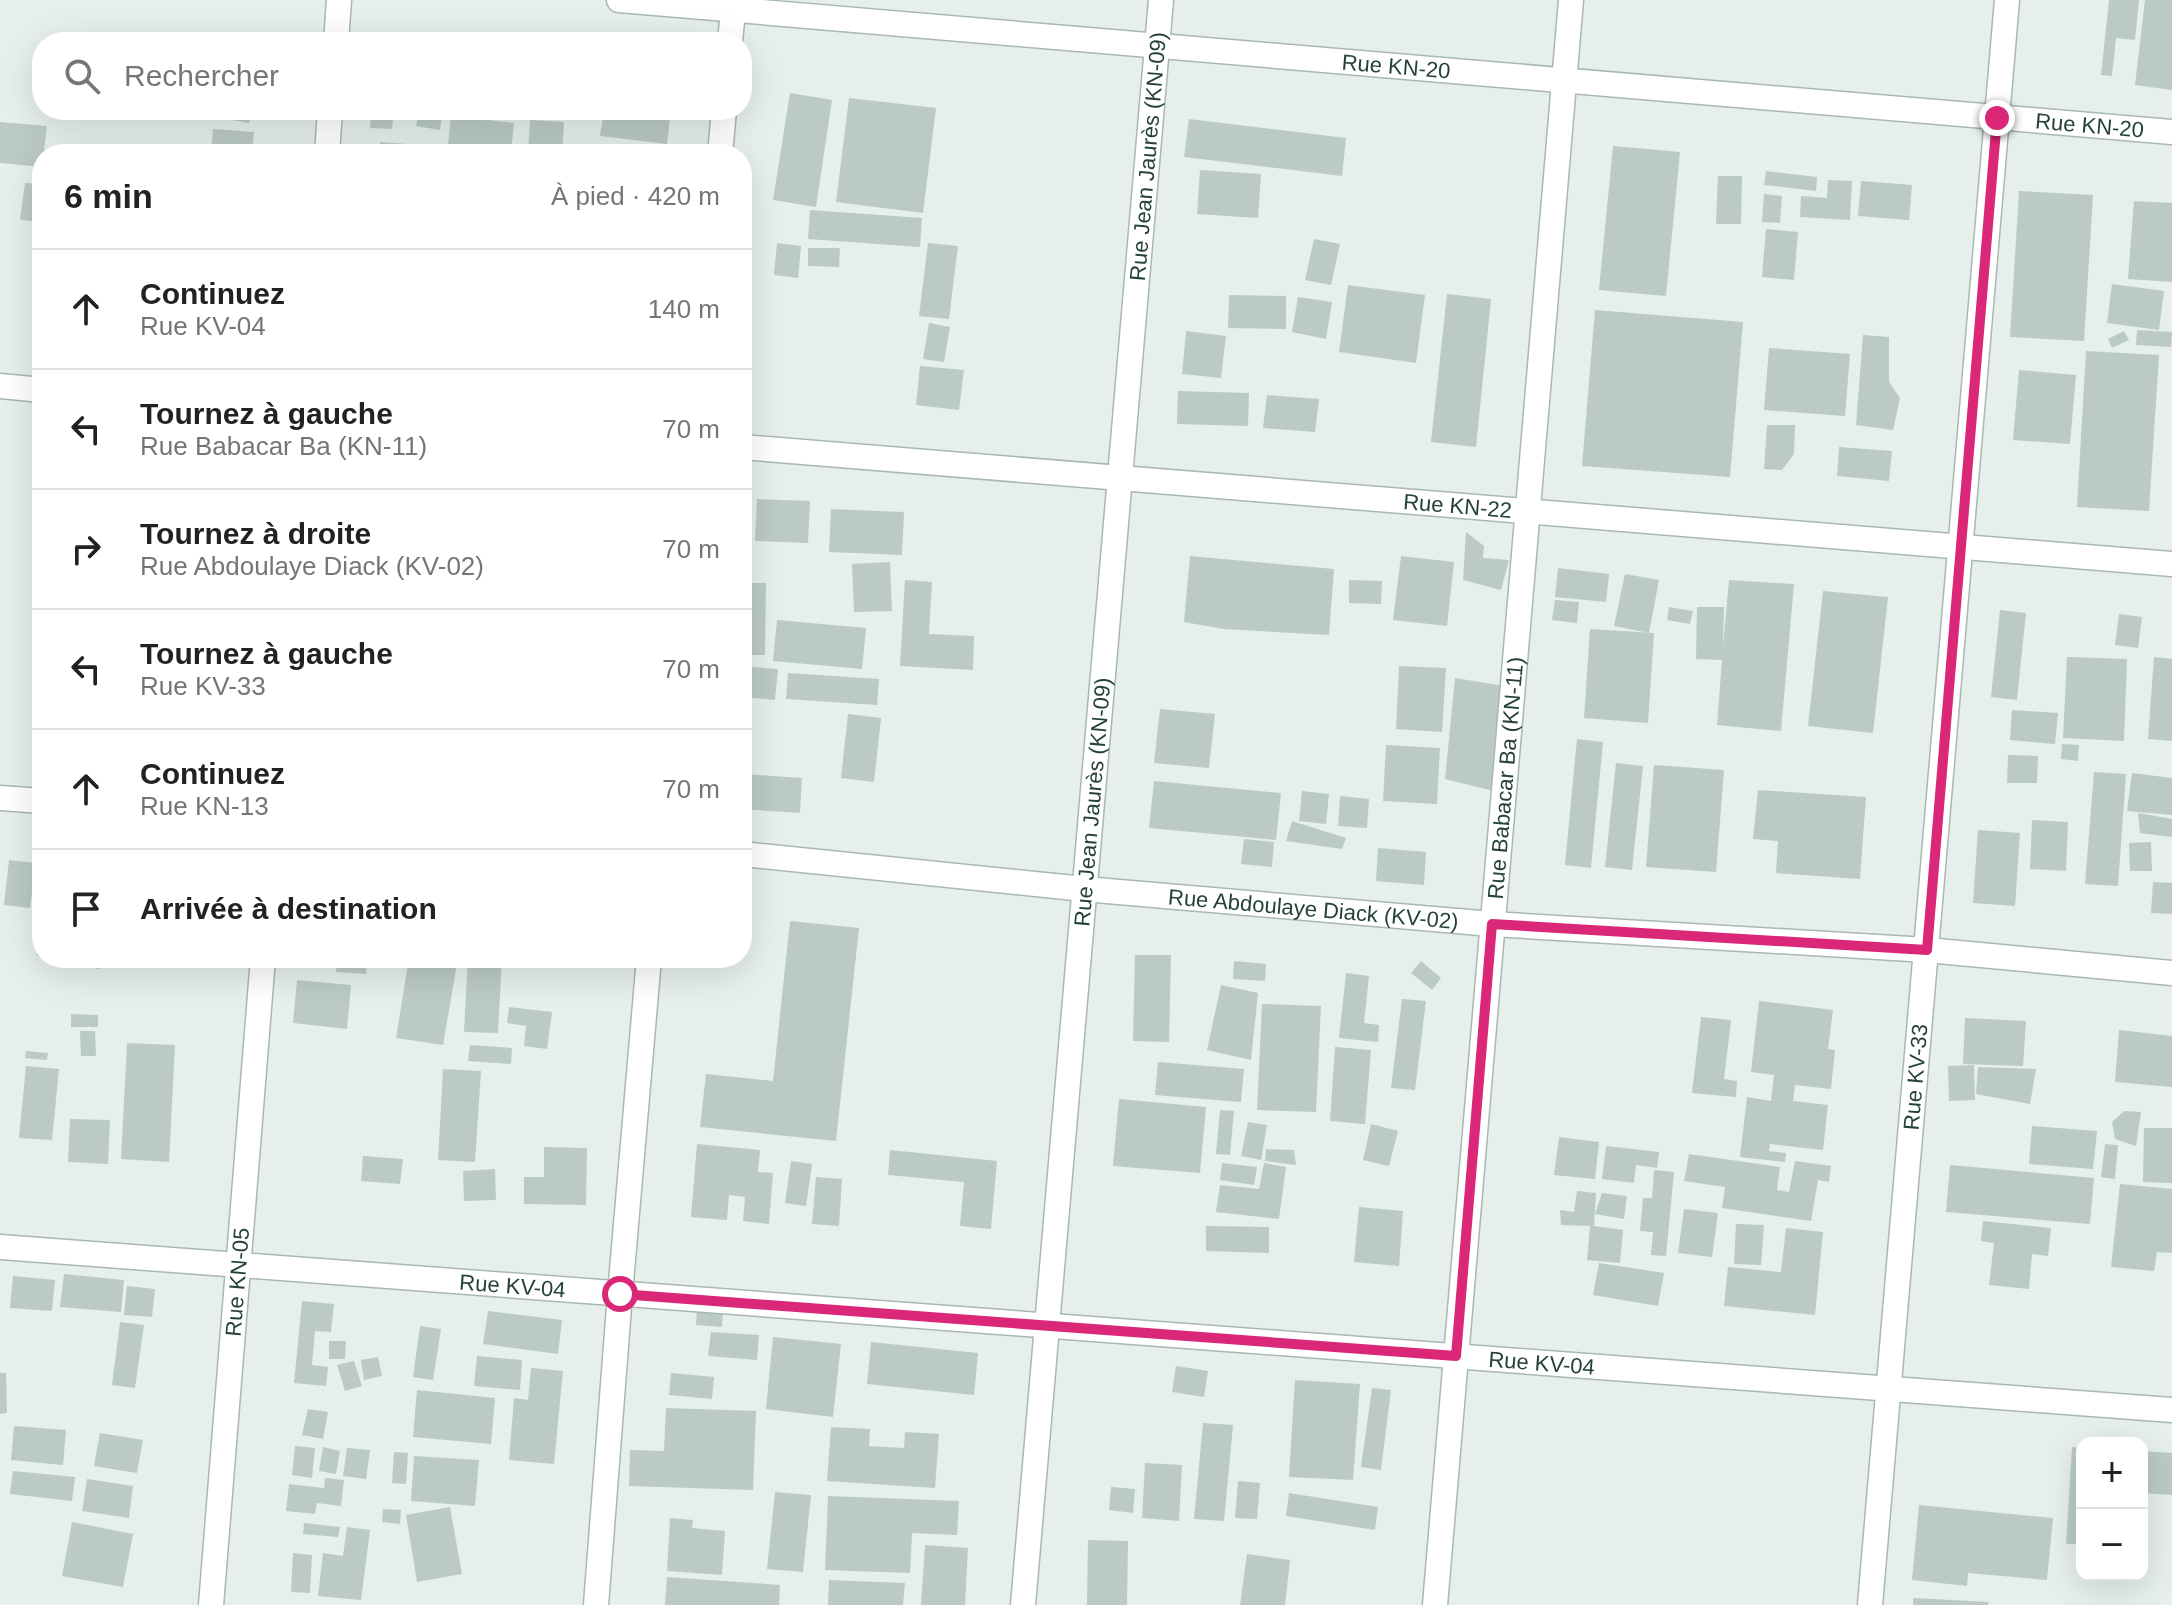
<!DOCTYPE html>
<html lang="fr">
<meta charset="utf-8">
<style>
body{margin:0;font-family:Arial,sans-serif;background:#f2f2f2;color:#222}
.controls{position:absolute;right:24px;bottom:24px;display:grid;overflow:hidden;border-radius:16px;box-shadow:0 8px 32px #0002}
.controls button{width:72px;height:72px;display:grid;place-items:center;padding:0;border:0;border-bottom:2px solid #e0e0e0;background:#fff;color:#222;font:40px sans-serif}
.stop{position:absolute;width:24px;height:24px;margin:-18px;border:6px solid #db2777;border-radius:50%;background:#fff}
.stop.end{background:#db2777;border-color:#fff;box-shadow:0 2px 8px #0008}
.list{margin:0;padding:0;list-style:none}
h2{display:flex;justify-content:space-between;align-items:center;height:104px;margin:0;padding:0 32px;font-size:34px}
h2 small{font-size:26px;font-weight:400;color:#767676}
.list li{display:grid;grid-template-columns:52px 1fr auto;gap:24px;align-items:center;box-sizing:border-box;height:120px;padding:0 32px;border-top:2px solid #e0e0e0}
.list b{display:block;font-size:30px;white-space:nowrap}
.list p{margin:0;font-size:26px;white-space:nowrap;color:#767676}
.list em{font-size:26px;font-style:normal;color:#767676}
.icon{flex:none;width:44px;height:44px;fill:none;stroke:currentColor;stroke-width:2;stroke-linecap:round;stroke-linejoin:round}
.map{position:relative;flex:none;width:2172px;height:1605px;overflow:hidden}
.search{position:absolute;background:#fff;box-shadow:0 8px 32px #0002;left:32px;top:32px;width:720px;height:88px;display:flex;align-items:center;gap:20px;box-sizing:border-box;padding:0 28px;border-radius:32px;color:#767676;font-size:30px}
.panel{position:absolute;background:#fff;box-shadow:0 8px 32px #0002;left:32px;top:144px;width:720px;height:824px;border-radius:32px}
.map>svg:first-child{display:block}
.building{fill:#bbcac4}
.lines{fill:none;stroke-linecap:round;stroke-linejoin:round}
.minor-casing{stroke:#a8b8b2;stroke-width:27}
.tertiary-casing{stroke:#a8b8b2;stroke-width:27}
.minor{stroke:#fff;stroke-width:24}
.tertiary{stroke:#fff;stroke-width:24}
.route{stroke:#db2777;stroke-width:10}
.labels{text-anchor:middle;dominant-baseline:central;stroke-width:6;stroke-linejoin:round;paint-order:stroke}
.street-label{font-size:22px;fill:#24423a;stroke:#f7fbf9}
</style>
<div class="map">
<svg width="2172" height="1605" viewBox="0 0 2172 1605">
<rect width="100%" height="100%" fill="#e6efeb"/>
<g class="building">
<polygon points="2109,0 2139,0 2135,40 2116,38 2112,76 2101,75"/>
<polygon points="2145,0 2172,0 2172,90 2135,85"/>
<polygon points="790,93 832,100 816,207 773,200"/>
<polygon points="849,98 936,108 923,213 836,202"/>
<polygon points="215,110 251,110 249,123 214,117"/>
<polygon points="371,110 394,110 392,129 370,128"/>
<polygon points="419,110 443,110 440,130 416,126"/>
<polygon points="484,110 519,110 519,114 484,113"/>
<polygon points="529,110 584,110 583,118 528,115"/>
<polygon points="604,110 671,110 667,144 600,136"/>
<polygon points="451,116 514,123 511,154 447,154"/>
<polygon points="1189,119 1346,138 1342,176 1184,157"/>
<polygon points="530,120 564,122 562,154 528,154"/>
<polygon points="0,122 47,126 42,167 0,163"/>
<polygon points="213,129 254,132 252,154 211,154"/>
<polygon points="380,142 420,145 420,154 379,154"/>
<polygon points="1613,146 1680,152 1666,296 1599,290"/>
<polygon points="50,147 77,150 76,154 50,154"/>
<polygon points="1200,170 1261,174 1258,218 1197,214"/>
<polygon points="1766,171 1817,177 1816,191 1764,185"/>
<polygon points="1718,176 1742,176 1741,224 1716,224"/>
<polygon points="1828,180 1852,181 1850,220 1800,217 1801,196 1827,198"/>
<polygon points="1861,181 1912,185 1909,220 1858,216"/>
<polygon points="25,183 42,184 42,222 20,220"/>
<polygon points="2019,191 2093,195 2084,341 2010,337"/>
<polygon points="1764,194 1782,196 1780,223 1762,222"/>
<polygon points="2134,201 2172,203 2172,282 2128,279"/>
<polygon points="810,210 922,218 920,247 808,239"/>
<polygon points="1766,229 1798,232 1794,280 1762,277"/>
<polygon points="1314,239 1340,244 1331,285 1305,280"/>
<polygon points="777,243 801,246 798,278 774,275"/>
<polygon points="928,243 958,246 949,319 919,316"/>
<polygon points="808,248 840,248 839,267 808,266"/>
<polygon points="2112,284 2164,291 2159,330 2107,323"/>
<polygon points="1348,285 1425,295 1416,363 1339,352"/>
<polygon points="1447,294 1491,299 1476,447 1431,442"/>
<polygon points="1229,295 1286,296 1286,329 1228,328"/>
<polygon points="1298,297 1332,302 1326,339 1292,332"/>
<polygon points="1595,310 1743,322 1730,477 1582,466"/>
<polygon points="929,323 950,327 944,362 923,359"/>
<polygon points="2137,330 2172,332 2171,347 2136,345"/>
<polygon points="1186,331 1226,336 1221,378 1182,374"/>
<polygon points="2124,331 2129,340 2112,348 2108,339"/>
<polygon points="1863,335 1889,337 1889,382 1900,398 1893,430 1856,425"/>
<polygon points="1769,348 1850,354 1845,416 1764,410"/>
<polygon points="2086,351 2159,355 2149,511 2077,507"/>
<polygon points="920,366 964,370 959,410 916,405"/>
<polygon points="2019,370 2076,375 2070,444 2013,440"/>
<polygon points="1178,391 1249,393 1248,426 1177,424"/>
<polygon points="1267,395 1319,399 1315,432 1263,428"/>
<polygon points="1767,425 1795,425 1794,454 1782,470 1764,469"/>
<polygon points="1839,447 1892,451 1889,481 1837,476"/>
<polygon points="757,499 810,501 808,543 755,541"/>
<polygon points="831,509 904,512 902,555 829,552"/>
<polygon points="1466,532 1484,546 1483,558 1509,560 1501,590 1463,580"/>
<polygon points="1190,556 1334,569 1329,635 1224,629 1184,622"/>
<polygon points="1401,556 1454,562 1447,626 1393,620"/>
<polygon points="890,562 892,611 854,612 852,564"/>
<polygon points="1558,568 1609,574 1606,602 1555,597"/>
<polygon points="1625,574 1659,580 1649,633 1614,626"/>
<polygon points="905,580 932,582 929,634 974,636 973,670 900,666"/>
<polygon points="1349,580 1382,581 1381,604 1349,603"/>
<polygon points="1729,580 1794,584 1781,731 1717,725 1722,660 1696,659 1697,607 1724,607 1723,647"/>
<polygon points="747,583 766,583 765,655 746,655"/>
<polygon points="1823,591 1888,597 1873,733 1808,726"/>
<polygon points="1555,600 1579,602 1577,623 1552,620"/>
<polygon points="1669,607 1693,611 1690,624 1667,620"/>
<polygon points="2000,610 2026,613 2017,700 1991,697"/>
<polygon points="2119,614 2142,617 2138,648 2115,645"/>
<polygon points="777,620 866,628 862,669 773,661"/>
<polygon points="1590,629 1654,633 1648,723 1584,718"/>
<polygon points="2067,657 2127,659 2124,741 2063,738"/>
<polygon points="2154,657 2172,659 2172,741 2148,739"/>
<polygon points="742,666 778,669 775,700 742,697"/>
<polygon points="1399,666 1446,668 1442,732 1396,729"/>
<polygon points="788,673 879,679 877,705 786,699"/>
<polygon points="1455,678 1505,686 1498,792 1445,779"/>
<polygon points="1160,709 1215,714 1209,768 1154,763"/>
<polygon points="2012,710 2058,713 2055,744 2010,740"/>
<polygon points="848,714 881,718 874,782 841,778"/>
<polygon points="1577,739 1603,742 1591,868 1565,865"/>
<polygon points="2062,744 2079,745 2078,761 2061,759"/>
<polygon points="1386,745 1440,748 1437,804 1383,801"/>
<polygon points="2008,755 2038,756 2037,783 2007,783"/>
<polygon points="1616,763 1643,766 1632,870 1605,867"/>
<polygon points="1654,765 1724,770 1716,872 1646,867"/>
<polygon points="2094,772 2126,774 2118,886 2085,884"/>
<polygon points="2132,773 2172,778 2172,815 2127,811"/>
<polygon points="742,774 802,778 800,813 742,809"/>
<polygon points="1154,781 1281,793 1276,840 1149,828"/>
<polygon points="1758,790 1866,797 1860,879 1776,873 1778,841 1753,839"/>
<polygon points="1302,791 1329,794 1326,824 1299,821"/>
<polygon points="1340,796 1369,799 1367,828 1338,826"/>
<polygon points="2138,813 2172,819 2172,837 2140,833"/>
<polygon points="2032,820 2068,822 2066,871 2030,869"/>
<polygon points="1292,821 1346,838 1342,849 1286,841"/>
<polygon points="1978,830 2020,833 2015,906 1973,903"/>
<polygon points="1244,839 1274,842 1272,867 1241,864"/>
<polygon points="2151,842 2152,871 2130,871 2129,843"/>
<polygon points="1378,848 1426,852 1424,885 1376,881"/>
<polygon points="9,860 36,863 30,908 4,905"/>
<polygon points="2153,882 2172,883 2172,914 2151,913"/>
<polygon points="40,916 42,916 42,956 37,956"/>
<polygon points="790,921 859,928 836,1141 700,1127 706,1074 773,1081"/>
<polygon points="1135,955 1171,955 1169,1042 1133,1041"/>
<polygon points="76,958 102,958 100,969 75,965"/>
<polygon points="337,958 367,958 366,974 336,972"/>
<polygon points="409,958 458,958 443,1045 396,1038"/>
<polygon points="468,958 502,958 498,1033 464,1032"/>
<polygon points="1234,961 1266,964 1265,981 1233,979"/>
<polygon points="1421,961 1441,978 1432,990 1411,973"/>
<polygon points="1346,973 1369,976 1364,1023 1379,1025 1378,1042 1339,1038"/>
<polygon points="297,980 351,985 347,1029 293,1023"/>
<polygon points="1221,985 1258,993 1251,1060 1207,1050"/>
<polygon points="1402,999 1426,1001 1415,1090 1391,1088"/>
<polygon points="1759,1001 1833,1010 1828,1049 1835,1050 1831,1089 1795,1085 1793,1101 1828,1105 1823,1150 1770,1144 1769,1151 1786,1153 1785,1162 1740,1157 1747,1097 1771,1101 1774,1075 1751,1072"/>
<polygon points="1262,1004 1321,1006 1316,1112 1257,1110"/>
<polygon points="509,1007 552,1012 547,1049 524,1046 526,1026 507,1023"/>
<polygon points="71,1014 98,1015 98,1027 71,1027"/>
<polygon points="1701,1017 1731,1020 1724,1079 1737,1081 1736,1097 1692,1093"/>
<polygon points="1965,1018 2026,1021 2023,1066 1963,1064"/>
<polygon points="2119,1030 2172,1036 2172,1087 2115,1082"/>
<polygon points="80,1031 95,1031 96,1056 81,1056"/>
<polygon points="127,1043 175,1045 169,1162 121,1159"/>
<polygon points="470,1045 512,1048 511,1064 468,1061"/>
<polygon points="1335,1047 1371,1050 1365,1124 1330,1121"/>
<polygon points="26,1051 48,1053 47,1060 25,1058"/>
<polygon points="1158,1062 1244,1069 1241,1102 1155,1095"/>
<polygon points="1974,1065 1975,1100 1949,1101 1948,1066"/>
<polygon points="26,1066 59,1069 52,1140 19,1138"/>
<polygon points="1978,1067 2036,1069 2030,1104 1976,1094"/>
<polygon points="443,1069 481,1071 475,1162 438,1160"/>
<polygon points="1119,1099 1206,1107 1200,1173 1113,1166"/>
<polygon points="1220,1110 1234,1111 1230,1155 1216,1154"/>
<polygon points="2124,1111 2141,1112 2136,1146 2115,1139 2112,1122"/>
<polygon points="70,1119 110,1120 108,1164 68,1162"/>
<polygon points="1248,1122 1267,1125 1261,1160 1241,1156"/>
<polygon points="1371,1124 1398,1131 1389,1166 1363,1160"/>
<polygon points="2032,1126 2097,1131 2093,1169 2029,1164"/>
<polygon points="2144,1128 2172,1128 2172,1183 2143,1182"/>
<polygon points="1559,1137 1599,1142 1595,1179 1554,1175"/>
<polygon points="697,1144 760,1150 758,1172 773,1173 769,1224 743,1221 745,1197 729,1195 727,1220 691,1217"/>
<polygon points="2105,1144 2118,1145 2115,1179 2101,1177"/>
<polygon points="1606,1146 1659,1152 1657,1168 1636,1165 1634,1183 1602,1179"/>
<polygon points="544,1147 587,1148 586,1205 524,1204 524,1177 544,1177"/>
<polygon points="1266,1149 1294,1150 1296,1165 1265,1161"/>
<polygon points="890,1150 997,1161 991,1229 960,1226 964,1182 888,1175"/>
<polygon points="1689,1154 1780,1167 1777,1190 1789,1192 1795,1161 1831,1166 1829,1182 1818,1180 1811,1221 1722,1208 1725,1187 1684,1181"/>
<polygon points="363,1156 403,1159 400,1184 361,1181"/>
<polygon points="791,1161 812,1164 806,1206 785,1203"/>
<polygon points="1222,1163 1257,1167 1254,1185 1220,1180"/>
<polygon points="1264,1163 1286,1167 1279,1219 1216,1212 1220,1185 1259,1189"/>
<polygon points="1950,1165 2094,1178 2090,1224 1946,1212"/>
<polygon points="495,1169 496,1200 464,1201 463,1171"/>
<polygon points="1654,1170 1674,1172 1666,1256 1651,1255 1653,1232 1640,1231 1643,1198 1652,1198"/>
<polygon points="816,1177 842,1179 839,1226 812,1224"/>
<polygon points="2120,1184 2172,1189 2172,1253 2157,1252 2154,1271 2111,1267"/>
<polygon points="1577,1191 1596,1193 1594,1226 1623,1230 1620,1263 1587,1260 1590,1226 1561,1225 1560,1210 1574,1212"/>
<polygon points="1602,1193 1627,1196 1624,1219 1595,1214"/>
<polygon points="1359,1207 1403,1211 1399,1266 1354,1262"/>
<polygon points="1684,1209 1718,1213 1712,1257 1678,1253"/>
<polygon points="1983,1221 2051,1228 2048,1256 2032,1254 2029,1289 1989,1285 1994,1243 1981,1241"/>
<polygon points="1736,1224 1764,1225 1761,1265 1734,1264"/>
<polygon points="1206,1226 1269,1227 1269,1253 1206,1251"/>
<polygon points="1786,1228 1823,1232 1815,1315 1724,1306 1728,1267 1781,1272"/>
<polygon points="1599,1263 1664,1273 1658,1306 1593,1295"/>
<polygon points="64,1274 124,1280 121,1312 60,1307"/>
<polygon points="13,1276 55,1280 52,1311 10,1308"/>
<polygon points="127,1286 155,1289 152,1317 124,1315"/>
<polygon points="302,1301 334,1304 331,1332 315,1331 312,1365 328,1367 326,1386 294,1383"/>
<polygon points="697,1309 723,1311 722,1327 696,1325"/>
<polygon points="488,1311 562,1320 558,1354 483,1344"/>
<polygon points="120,1322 144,1325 135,1388 112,1385"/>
<polygon points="420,1326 441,1329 433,1380 413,1377"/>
<polygon points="711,1332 759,1335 757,1360 708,1356"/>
<polygon points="773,1337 841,1344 833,1417 766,1409"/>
<polygon points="329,1341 346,1341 345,1359 329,1359"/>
<polygon points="871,1342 978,1353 974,1395 867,1384"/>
<polygon points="477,1356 522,1360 520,1390 474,1386"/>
<polygon points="378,1357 382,1376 364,1380 361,1360"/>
<polygon points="354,1361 362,1386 345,1391 337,1365"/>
<polygon points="1176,1366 1208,1371 1204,1397 1172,1392"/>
<polygon points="531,1368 563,1371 554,1464 509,1460 514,1398 528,1400"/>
<polygon points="0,1373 6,1373 7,1413 0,1414"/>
<polygon points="671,1373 714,1377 712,1399 669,1395"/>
<polygon points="1295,1380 1360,1384 1353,1480 1289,1477"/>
<polygon points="1372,1388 1391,1390 1381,1470 1361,1467"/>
<polygon points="417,1390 495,1398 491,1444 413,1437"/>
<polygon points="666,1408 756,1411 753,1490 629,1486 630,1450 664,1451"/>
<polygon points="308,1409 328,1412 323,1439 302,1435"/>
<polygon points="1203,1423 1233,1425 1224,1521 1194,1519"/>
<polygon points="14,1426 66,1430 63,1465 11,1460"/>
<polygon points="831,1427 870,1429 869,1446 904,1448 905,1432 939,1434 935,1488 827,1481"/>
<polygon points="100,1433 143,1440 137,1473 94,1466"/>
<polygon points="295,1446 315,1448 312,1478 292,1475"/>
<polygon points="323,1447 340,1451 336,1474 319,1471"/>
<polygon points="2072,1447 2082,1448 2082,1544 2066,1544"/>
<polygon points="347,1448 370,1450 366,1479 343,1476"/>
<polygon points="2142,1451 2172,1453 2172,1495 2142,1493"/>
<polygon points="394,1452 408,1453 406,1484 392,1483"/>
<polygon points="414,1456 479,1460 475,1506 411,1501"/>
<polygon points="1145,1463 1182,1465 1179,1521 1142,1518"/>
<polygon points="13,1471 75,1477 72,1501 10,1494"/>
<polygon points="325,1478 344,1480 341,1506 317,1503 315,1514 286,1511 289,1484 324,1488"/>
<polygon points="87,1479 133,1486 129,1518 82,1511"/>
<polygon points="1238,1481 1260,1483 1257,1519 1235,1518"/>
<polygon points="1111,1487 1135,1489 1133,1513 1109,1510"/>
<polygon points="775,1492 811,1495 803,1572 767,1569"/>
<polygon points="1289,1493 1378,1507 1375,1530 1286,1516"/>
<polygon points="828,1496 959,1501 957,1535 912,1533 910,1573 825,1570"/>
<polygon points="1919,1505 2053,1518 2047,1580 1968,1573 1967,1586 1912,1580"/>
<polygon points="450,1507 462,1574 417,1582 406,1515"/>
<polygon points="383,1509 401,1510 400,1524 382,1522"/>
<polygon points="670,1518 693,1520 692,1528 725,1531 722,1575 667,1571"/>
<polygon points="72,1522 133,1534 123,1587 62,1576"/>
<polygon points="304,1523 340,1527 338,1537 303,1534"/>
<polygon points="347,1527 370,1530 361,1600 318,1596 323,1553 343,1556"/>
<polygon points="1088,1540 1128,1541 1127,1605 1087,1605"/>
<polygon points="925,1545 968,1548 965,1605 921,1605"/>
<polygon points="293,1553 312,1555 310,1593 291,1592"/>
<polygon points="1247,1554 1290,1560 1285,1605 1240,1605"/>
<polygon points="667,1577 780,1585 779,1605 665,1605"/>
<polygon points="829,1580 905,1583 903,1605 828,1605"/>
<polygon points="1913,1598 1989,1602 1988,1605 1913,1605"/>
</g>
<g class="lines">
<g class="minor-casing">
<g id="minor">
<path id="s1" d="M 619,0 L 2172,132"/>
<polyline points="336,42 339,0"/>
<polyline points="730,42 734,0"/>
<polyline points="327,154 330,110"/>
<polyline points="720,154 724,110"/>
<polyline points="0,386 42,390"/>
<path id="s2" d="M 742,447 L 2172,564"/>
<polyline points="0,798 42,801"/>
<path id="s3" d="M 742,854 L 1084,889 L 1492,924 L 1927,950 L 2172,973"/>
<path id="s4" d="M 0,1247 L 2172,1410"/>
<path id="s5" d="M 211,1605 L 263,958"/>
<polyline points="596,1605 620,1294 649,958"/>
<path id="s6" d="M 1023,1605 L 1161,0"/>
<path id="s7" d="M 1870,1605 L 2007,0"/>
</g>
</g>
<g class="tertiary-casing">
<g id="tertiary">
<path id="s8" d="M 1435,1605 L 1571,0"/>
</g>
</g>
<use href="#minor" class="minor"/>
<use href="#tertiary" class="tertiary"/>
</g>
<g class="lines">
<polyline class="route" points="620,1294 1456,1356 1492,924 1927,950 1997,118"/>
</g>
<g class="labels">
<g class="street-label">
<text stroke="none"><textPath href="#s1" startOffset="780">Rue KN-20</textPath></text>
<text stroke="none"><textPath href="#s1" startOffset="1476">Rue KN-20</textPath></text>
<text stroke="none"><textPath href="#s6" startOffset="1454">Rue Jean Jaurès (KN-09)</textPath></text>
<text stroke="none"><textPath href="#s2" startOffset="718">Rue KN-22</textPath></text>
<text stroke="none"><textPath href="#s8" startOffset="830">Rue Babacar Ba (KN-11)</textPath></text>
<text stroke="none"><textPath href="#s6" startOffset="806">Rue Jean Jaurès (KN-09)</textPath></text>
<text stroke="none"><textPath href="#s3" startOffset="574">Rue Abdoulaye Diack (KV-02)</textPath></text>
<text stroke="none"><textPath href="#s7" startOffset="530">Rue KV-33</textPath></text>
<text stroke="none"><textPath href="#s5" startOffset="324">Rue KN-05</textPath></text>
<text stroke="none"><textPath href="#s4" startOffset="514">Rue KV-04</textPath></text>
<text stroke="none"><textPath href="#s4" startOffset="1546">Rue KV-04</textPath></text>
</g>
</g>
</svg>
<div class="controls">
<button>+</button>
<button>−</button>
</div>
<div class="stop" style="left:620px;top:1294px"></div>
<div class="stop end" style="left:1997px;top:118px"></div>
<div class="search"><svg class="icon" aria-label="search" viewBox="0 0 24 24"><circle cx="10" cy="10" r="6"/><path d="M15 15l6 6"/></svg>Rechercher</div>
<section class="panel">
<h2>6 min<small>À pied · 420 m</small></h2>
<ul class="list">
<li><svg class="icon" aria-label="ahead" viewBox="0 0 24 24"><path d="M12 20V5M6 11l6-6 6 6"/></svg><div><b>Continuez</b><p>Rue KV-04</p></div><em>140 m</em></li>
<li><svg class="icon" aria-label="left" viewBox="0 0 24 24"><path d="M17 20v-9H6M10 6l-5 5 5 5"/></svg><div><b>Tournez à gauche</b><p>Rue Babacar Ba (KN-11)</p></div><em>70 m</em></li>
<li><svg class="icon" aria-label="right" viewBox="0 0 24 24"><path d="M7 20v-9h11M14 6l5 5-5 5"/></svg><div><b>Tournez à droite</b><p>Rue Abdoulaye Diack (KV-02)</p></div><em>70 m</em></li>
<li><svg class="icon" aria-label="left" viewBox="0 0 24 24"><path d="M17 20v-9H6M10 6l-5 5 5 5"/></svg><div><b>Tournez à gauche</b><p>Rue KV-33</p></div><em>70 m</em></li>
<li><svg class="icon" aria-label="ahead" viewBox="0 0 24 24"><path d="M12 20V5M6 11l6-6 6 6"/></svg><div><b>Continuez</b><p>Rue KN-13</p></div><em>70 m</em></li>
<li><svg class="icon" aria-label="arrive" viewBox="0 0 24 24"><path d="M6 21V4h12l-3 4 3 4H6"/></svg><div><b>Arrivée à destination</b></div></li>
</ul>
</section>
</div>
